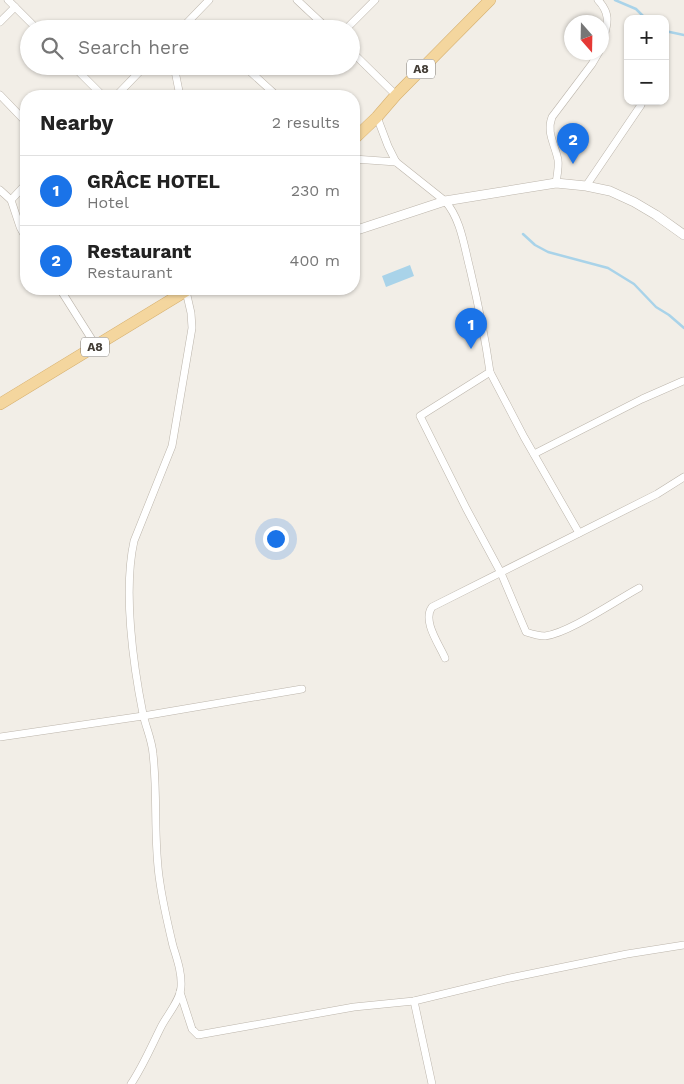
<!DOCTYPE html>
<meta charset="utf-8">
<style>
body{margin:0;font-family:"Work Sans",sans-serif;background:#f6f6f6;color:#222}
.controls{position:absolute;right:15px;top:15px;display:grid;overflow:hidden;border-radius:10px;box-shadow:0 1px 4px #0004}
.controls button{width:45px;height:45px;display:grid;place-items:center;padding:0;border:0;border-bottom:1px solid #e0e0e0;background:#fff;color:#222;font:25px sans-serif}
.compass{position:absolute;left:564px;top:15px;width:45px;height:45px;border-radius:50%;background:#fff;box-shadow:0 1px 4px #0004;rotate:160deg}
.you{position:absolute;left:275px;top:538px;width:18px;height:18px;margin:-12px;border:4px solid #fff;border-radius:50%;background:#1a73e8;box-shadow:0 0 0 8px #1a73e833}
.badge{display:grid;place-items:center;width:32px;height:32px;border-radius:50%;background:#1a73e8;color:#fff;font-size:16px;font-weight:700}
.pin{position:absolute;translate:-50% -41px;filter:drop-shadow(0 1px 2px #0008)}
.pin::after{content:'';position:absolute;top:26px;width:18px;height:15px;background:inherit;clip-path:polygon(0 0,100% 0,50% 100%)}
.list{margin:0;padding:0;list-style:none}
h2{display:flex;justify-content:space-between;align-items:center;height:65px;margin:0;padding:0 20px;font-size:21px}
h2 small{font-size:16px;font-weight:400;color:#767676}
.list li{display:grid;grid-template-columns:32px 1fr auto;gap:15px;align-items:center;box-sizing:border-box;height:70px;padding:0 20px;border-top:1px solid #e0e0e0}
.list b{display:block;font-size:19px;white-space:nowrap}
.list p{margin:0;font-size:16px;white-space:nowrap;color:#767676}
.list em{font-size:16px;font-style:normal;color:#767676}
.icon{flex:none;width:28px;height:28px;fill:none;stroke:currentColor;stroke-width:2;stroke-linecap:round;stroke-linejoin:round}
.map{position:relative;flex:none;width:684px;height:1084px;overflow:hidden}
.search{position:absolute;background:#fff;box-shadow:0 1px 4px #0004;left:20px;top:20px;width:340px;height:55px;display:flex;align-items:center;gap:12px;box-sizing:border-box;padding:0 18px;border-radius:28px;color:#767676;font-size:19px}
.panel{position:absolute;background:#fff;box-shadow:0 1px 4px #0004;left:20px;top:90px;width:340px;height:205px;border-radius:20px}
.map>svg:first-child{display:block}
.water{fill:#a9d3e9}
.lines{fill:none;stroke-linecap:round;stroke-linejoin:round}
.stream{stroke:#a9d3e9;stroke-width:2.5}
.minor-casing{stroke:#bcb5ab;stroke-width:8}
.tertiary-casing{stroke:#bcb5ab;stroke-width:10}
.primary-casing{stroke:#d7b170;stroke-width:12}
.minor{stroke:#fff;stroke-width:7}
.tertiary{stroke:#fff;stroke-width:9}
.primary{stroke:#f4d69e;stroke-width:11}
.labels{text-anchor:middle;dominant-baseline:central;stroke-width:5;stroke-linejoin:round;paint-order:stroke}
.shield{fill:#fff;stroke:#7c7873;stroke-width:1}
.shield-label{font-size:12px;font-weight:bold;fill:#443e37}
</style>
<div class="map">
<svg width="684" height="1084" viewBox="0 0 684 1084">
<rect width="100%" height="100%" fill="#f2eee7"/>
<polygon class="water" points="410,265 414,276 386,287 382,276"/>
<g class="lines">
<g class="stream">
<polyline points="615,0 636,9 646,19"/>
<polyline points="665,31 684,35"/>
<polyline points="523,234 535,245 548,252 608,268 634,284 656,307 669,315 684,328"/>
</g>
<g class="minor-casing">
<g id="minor">
<polyline points="8,0 37,29"/>
<polyline points="297,0 328,29"/>
<path d="M 598,0 C 613,16 606,26 602,45"/>
<polyline points="0,22 15,7"/>
<polyline points="181,29 209,0"/>
<polyline points="346,29 375,0"/>
<polyline points="351,51 396,95"/>
<polyline points="73,66 103,96"/>
<polyline points="174,66 180,96"/>
<polyline points="244,66 277,96"/>
<polyline points="0,95 26,122"/>
<polyline points="116,96 145,66"/>
<path d="M 377,117 L 388,146 L 396,162 L 445,201 C 461,219 464,246 470,269 C 478,303 485,337 490,372 L 420,416 L 466,508 L 501,573 L 526,632 C 532,634 538,636 545,636 C 569,633 615,601 639,588"/>
<polyline points="354,159 396,162"/>
<path d="M 556,183 C 557,176 559,167 558,160 C 555,144 546,133 552,117 L 592,64 L 599,52"/>
<polyline points="26,184 11,200 20,227 26,238"/>
<polyline points="586,186 641,105"/>
<polyline points="0,190 11,200"/>
<polyline points="60,289 96,346"/>
<polyline points="490,372 524,437 579,533"/>
<polyline points="534,454 642,399 683,381"/>
<path d="M 445,658 C 439,644 422,621 432,607 L 657,494 L 684,477"/>
<polyline points="0,737 143,716 302,689"/>
<polyline points="180,992 192,1029 198,1035 354,1007 414,1001 510,978 627,954 684,945"/>
<polyline points="414,1001 432,1084"/>
<path d="M 131,1084 C 143,1066 151,1047 161,1027 C 167,1015 180,1001 181,987 C 182,973 177,959 173,946 C 168,925 163,904 160,883 C 153,841 158,797 153,754 C 152,740 146,728 143,714 C 133,664 123,591 134,541 L 172,446 L 192,328 L 191,313 L 186,291"/>
</g>
</g>
<g class="tertiary-casing">
<polyline id="tertiary" points="354,231 445,201 556,183 586,186 610,191 634,202 656,215 684,235"/>
</g>
<g class="primary-casing">
<g id="primary">
<polyline points="354,139 377,117 396,95 490,0"/>
<polyline points="0,404 189,289"/>
</g>
</g>
<use href="#minor" class="minor"/>
<use href="#tertiary" class="tertiary"/>
<use href="#primary" class="primary"/>
</g>
<g class="labels">
<g class="shield">
<rect x="407" y="59.5" width="28" height="19" rx="4"/>
<rect x="81" y="337.5" width="28" height="19" rx="4"/>
</g>
<g class="shield-label">
<text x="421" y="69">A8</text>
<text x="95" y="347">A8</text>
</g>
</g>
</svg>
<div class="controls">
<button>+</button>
<button>−</button>
</div>
<svg class="compass" viewBox="-18 -18 36 36"><path d="M0-13l5 13h-10z" fill="#e53935"/><path d="M0 13l5-13h-10z" fill="#767676"/></svg>
<div class="you"></div>
<div class="pin badge" style="left:471px;top:349px">1</div>
<div class="pin badge" style="left:573px;top:164px">2</div>
<div class="search"><svg class="icon" aria-label="search" viewBox="0 0 24 24"><circle cx="10" cy="10" r="6"/><path d="M15 15l6 6"/></svg>Search here</div>
<section class="panel">
<h2>Nearby<small>2 results</small></h2>
<ul class="list">
<li><span class="badge">1</span><div><b>GRÂCE HOTEL</b><p>Hotel</p></div><em>230 m</em></li>
<li><span class="badge">2</span><div><b>Restaurant</b><p>Restaurant</p></div><em>400 m</em></li>
</ul>
</section>
</div>
